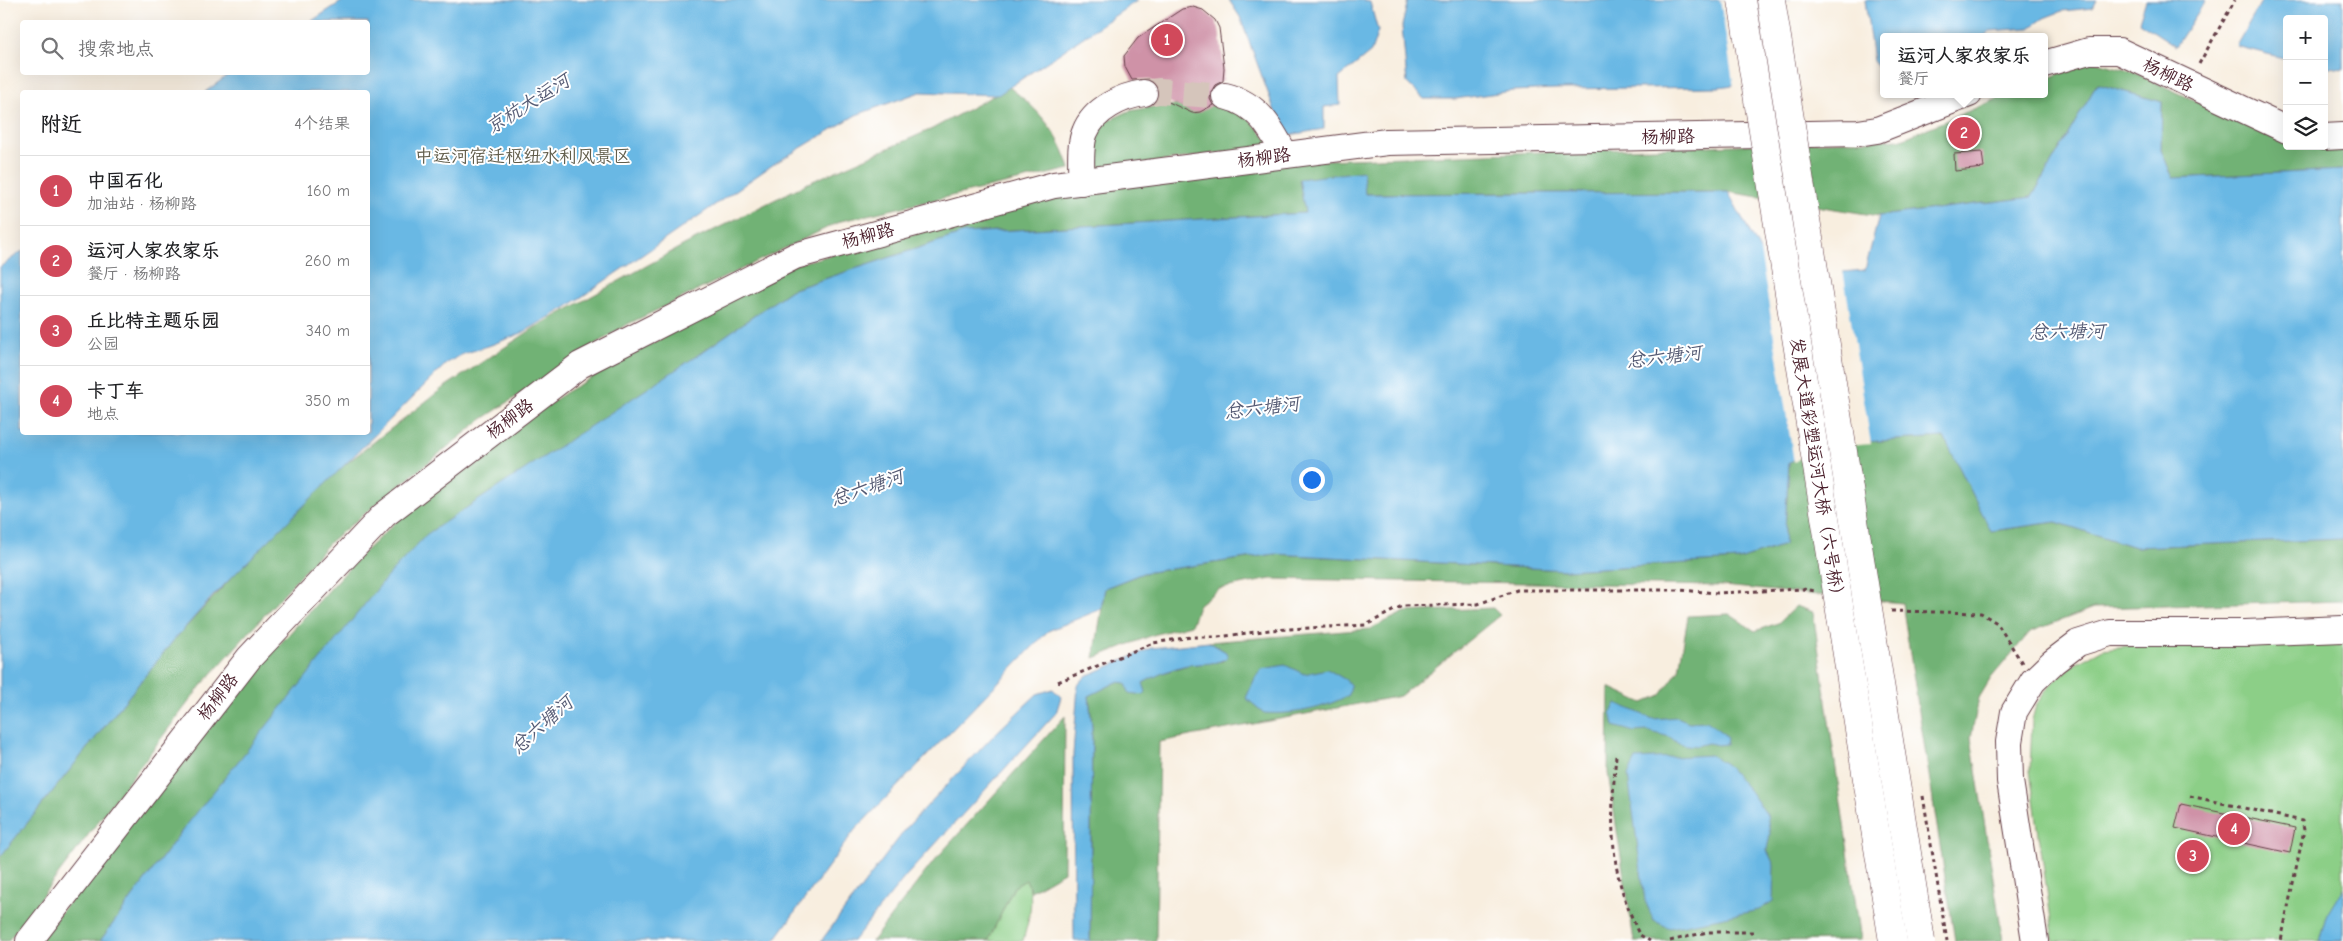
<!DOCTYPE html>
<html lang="zh">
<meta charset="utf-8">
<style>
body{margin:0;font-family:"Comic Neue","LXGW WenKai TC",sans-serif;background:#f2f2f2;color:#202124}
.controls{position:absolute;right:15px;top:15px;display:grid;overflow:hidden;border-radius:5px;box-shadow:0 5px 20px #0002}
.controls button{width:45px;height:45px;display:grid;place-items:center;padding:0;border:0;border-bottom:1px solid #e0e0e0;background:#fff;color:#202124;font:25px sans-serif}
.you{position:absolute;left:1311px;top:479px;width:18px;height:18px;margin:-12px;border:4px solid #fff;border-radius:50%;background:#1a73e8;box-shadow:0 0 0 8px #1a73e833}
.badge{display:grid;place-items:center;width:32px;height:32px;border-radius:50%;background:#d1495b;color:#fff;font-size:16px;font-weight:700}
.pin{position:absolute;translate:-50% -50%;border:2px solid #fff;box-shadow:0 1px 5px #0006}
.popup{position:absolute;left:1880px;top:33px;width:168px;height:65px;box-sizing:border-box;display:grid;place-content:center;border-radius:5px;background:#fff;filter:drop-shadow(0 1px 4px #0005);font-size:16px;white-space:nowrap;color:#757577}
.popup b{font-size:19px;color:#202124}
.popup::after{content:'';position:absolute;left:50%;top:100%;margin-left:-10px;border:10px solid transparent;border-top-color:#fff}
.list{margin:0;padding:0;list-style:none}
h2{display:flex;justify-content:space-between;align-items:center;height:65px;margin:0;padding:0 20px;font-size:21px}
h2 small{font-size:16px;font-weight:400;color:#757577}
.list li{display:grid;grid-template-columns:32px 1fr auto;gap:15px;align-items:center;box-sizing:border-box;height:70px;padding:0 20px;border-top:1px solid #e0e0e0}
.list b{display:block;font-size:19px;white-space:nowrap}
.list p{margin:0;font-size:16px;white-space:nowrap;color:#757577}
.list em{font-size:16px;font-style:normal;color:#757577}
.icon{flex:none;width:28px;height:28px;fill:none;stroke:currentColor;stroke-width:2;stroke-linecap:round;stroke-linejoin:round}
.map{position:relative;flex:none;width:2343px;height:941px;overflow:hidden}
.search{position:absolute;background:#fff;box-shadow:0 5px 20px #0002;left:20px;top:20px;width:350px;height:55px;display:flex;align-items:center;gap:12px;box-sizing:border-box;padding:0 18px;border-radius:5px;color:#757577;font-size:19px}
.panel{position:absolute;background:#fff;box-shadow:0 5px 20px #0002;left:20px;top:90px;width:350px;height:345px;border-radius:5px}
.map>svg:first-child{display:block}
.green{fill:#8ccf87;stroke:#6b7759}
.forest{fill:#71b274;stroke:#5e6850}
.water{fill:#69b8e4;stroke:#5a6c88}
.pier{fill:#f8eedf}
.building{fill:#cf92a7}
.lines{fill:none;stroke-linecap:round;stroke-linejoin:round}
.minor-tunnel{stroke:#d5c5bb;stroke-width:26;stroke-dasharray:26 13;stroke-linecap:butt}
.minor-casing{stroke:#643e46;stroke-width:28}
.path{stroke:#643e46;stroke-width:3;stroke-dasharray:4 4;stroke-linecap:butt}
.minor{stroke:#fff;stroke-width:26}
.major-bridge-casing{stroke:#643e46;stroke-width:29;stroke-linecap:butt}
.path-bridge{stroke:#643e46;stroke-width:3;stroke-dasharray:4 4;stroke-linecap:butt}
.major-bridge{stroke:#fff;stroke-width:28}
.labels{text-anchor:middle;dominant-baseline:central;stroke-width:4;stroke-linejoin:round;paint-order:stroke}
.street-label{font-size:18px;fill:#4a1f2b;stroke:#fff}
.park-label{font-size:18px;fill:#615d4b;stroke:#fff}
.water-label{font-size:19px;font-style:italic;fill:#565c75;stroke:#fff}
</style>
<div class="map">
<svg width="2343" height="941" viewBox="0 0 2343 941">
<rect width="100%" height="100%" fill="#fff"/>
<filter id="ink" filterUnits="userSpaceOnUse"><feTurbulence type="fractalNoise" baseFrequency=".02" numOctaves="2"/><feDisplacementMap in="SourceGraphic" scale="10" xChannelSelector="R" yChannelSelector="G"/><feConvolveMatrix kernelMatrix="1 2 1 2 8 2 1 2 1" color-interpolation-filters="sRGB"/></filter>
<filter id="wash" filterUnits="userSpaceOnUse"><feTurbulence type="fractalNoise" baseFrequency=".0096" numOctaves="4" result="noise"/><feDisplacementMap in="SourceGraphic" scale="20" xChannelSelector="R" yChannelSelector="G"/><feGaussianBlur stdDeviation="1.12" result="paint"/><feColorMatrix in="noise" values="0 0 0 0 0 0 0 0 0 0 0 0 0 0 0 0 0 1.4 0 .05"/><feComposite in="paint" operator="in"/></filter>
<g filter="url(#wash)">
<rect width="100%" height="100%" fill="#f8eedf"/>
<g class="green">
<polygon points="2343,637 2343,941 2054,941 2030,771 2032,720 2036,705 2050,685 2070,667 2103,649 2143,644"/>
<path d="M 1026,879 C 1036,900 1028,920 1023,941 L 988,941 L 1014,887 Z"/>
</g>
<g class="forest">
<polygon points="2091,60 2133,72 2287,143 2287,146 2343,145 2343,170 2173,178 2161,150 2162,102 2097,84 2032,197 1879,216 1728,192 1364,194 1363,172 1306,213 964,233 791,290 695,357 181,832 100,941 38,941 215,715 362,554 419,500 566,392 792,265 1073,193 1295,161 1902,139 2009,94 2044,94 2044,80"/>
<path d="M 1009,87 C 1038,109 1060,133 1070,169 L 841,221 L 624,326 L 481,420 L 331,541 L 200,687 L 8,941 L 0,941 L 0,857 L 173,641 L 257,550 L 338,470 L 443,388 L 534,328 L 684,245 L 806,184 L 932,129 Z"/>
<polygon points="1224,104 1239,108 1273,145 1090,172 1090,143 1105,122 1129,111 1157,106"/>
<polygon points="1944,437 1992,531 2056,522 2135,547 2343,539 2343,601 2094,608 2030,632 1991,678 1979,698 1971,738 2003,941 1955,941 1902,603 1723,586 1271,579 1219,589 1199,604 1191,625 1153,635 1094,658 1105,588 1143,573 1275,554 1566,570 1739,560 1784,545 1789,463 1815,445"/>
<polygon points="1796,606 1813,612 1861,940 1634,941 1608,773 1609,687 1643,703 1661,695 1679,670 1688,616 1729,614 1755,631 1778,623"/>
<polygon points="1493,608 1500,615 1400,696 1159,742 1156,941 1090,941 1092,727 1089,695 1117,682 1143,683 1154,676 1187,665 1223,661 1226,652 1209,642 1370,629 1405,612"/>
<polygon points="1065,716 1064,872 1031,891 1026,880 1014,887 988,941 872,941 934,861"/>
</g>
<g class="water">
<polygon points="344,0 1138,0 998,95 920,92 856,115 774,164 567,307 522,333 491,345 463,354 447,363 214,595 173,641 0,857 0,267 22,251 22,432 368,432 368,92 205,92 231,73 368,72 368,22 310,22"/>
<polygon points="1229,0 1361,0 1370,2 1378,31 1371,52 1339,78 1340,105 1324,107 1324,129 1284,136 1240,17"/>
<polygon points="1408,0 1790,0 1802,75 1719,87 1555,89 1512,91 1455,99 1424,99 1407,83 1402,26"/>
<polygon points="1865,0 2097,0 2093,8 2062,11 2044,18 2030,28 1990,31 1983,37 1884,37 1884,75 1873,61"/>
<polygon points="2146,0 2206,0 2176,46 2139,22"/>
<polygon points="2262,0 2343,0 2343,69 2324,66 2324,19 2287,19 2287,59 2236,46"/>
<polygon points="2097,84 2162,102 2161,150 2173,178 2343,170 2343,539 2135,547 2056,522 1991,531 1944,437 1815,445 1789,463 1784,545 1739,560 1566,570 1275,554 1143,573 1105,588 1101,609 1048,631 854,831 774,941 100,941 181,832 386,578 427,534 695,357 791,290 964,233 1305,213 1299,179 1363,171 1365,194 1728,192 1775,278 1865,270 1879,216 2032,197"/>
<path d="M 1209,642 L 1226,652 L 1228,657 C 1218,665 1201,663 1188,665 C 1173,668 1157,675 1143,683 L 1146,692 L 1143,695 L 1129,693 L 1126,683 L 1117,682 L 1089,696 L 1092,727 L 1090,941 L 1074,941 L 1073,755 L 1078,685 L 1086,676 L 1152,648 Z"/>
<path d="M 1285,665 L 1304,674 L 1327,669 L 1346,680 L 1351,686 L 1349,695 C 1323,709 1294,715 1264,713 L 1246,698 L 1255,678 L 1262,669 Z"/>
<polygon points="1053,689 1061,697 1056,713 905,877 853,941 821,941 908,826 995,734 1037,694"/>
<polygon points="1616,703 1653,719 1677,717 1689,722 1707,721 1725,735 1727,739 1726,744 1718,745 1708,743 1697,746 1686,745 1676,742 1670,737 1647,731 1634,732 1614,726 1611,712"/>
<polygon points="1710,755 1726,764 1750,791 1767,815 1770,834 1767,850 1774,865 1773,901 1759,910 1670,928 1654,921 1645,901 1628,775 1636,759"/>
<polygon points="2343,888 2343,941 2319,941 2326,916"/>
</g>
<g class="pier">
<polygon points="1720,0 1793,0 1804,76 1734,88"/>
<polygon points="1759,244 1777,276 1843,270 1871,444 1816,448 1794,462"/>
</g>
<g id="blocks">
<g class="building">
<polygon points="1193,7 1203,10 1215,20 1219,28 1224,68 1223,81 1215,85 1211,92 1210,99 1213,105 1200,112 1192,113 1158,97 1159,90 1156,84 1149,79 1132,80 1125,67 1124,56 1138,38 1182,9"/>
<polygon points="1982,152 1984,168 1955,171 1954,154"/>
<polygon points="2181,804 2295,828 2290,853 2175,828"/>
</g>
</g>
</g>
<g filter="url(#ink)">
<use href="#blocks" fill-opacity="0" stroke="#643e46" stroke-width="1"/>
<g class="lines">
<polyline class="minor-tunnel" points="1144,93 1160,91 1225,96"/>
<g class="minor-casing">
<g id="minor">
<polyline points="2044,64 2089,51 2119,51 2287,130"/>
<path d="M 1225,96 C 1258,104 1271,128 1285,155"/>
<polyline points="2324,137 2343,136"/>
<path d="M 1081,182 C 1082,167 1079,146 1085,132 C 1094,109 1122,96 1144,93"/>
<polyline points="29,941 249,658 384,515 580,365 795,256 1054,185 1387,142 1858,133 1877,130 1969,94"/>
<polyline points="2035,941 2010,781 2009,742 2014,712 2033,681 2053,662 2078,643 2110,633 2245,633 2343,629"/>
</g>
</g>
<g class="path">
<polyline points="2199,64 2235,0"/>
<polyline points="1891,611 1981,613 1997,623 2022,663"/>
<polyline points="1058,682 1153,643 1191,637 1218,637 1270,630 1366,625 1402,606 1478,604 1517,590 1680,590 1717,593 1803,589 1816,591"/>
<path d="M 1616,756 C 1612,799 1609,848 1622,890 C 1626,904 1632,917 1637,930 L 1640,935 L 1650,941"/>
<polyline points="2190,796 2302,821 2304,830 2281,941"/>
<polyline points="1670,941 1707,932 1755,932"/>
</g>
<use href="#minor" class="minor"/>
<g class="major-bridge-casing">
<g id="major-bridge">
<polyline points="1742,0 1893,941"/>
<polyline points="1771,0 1921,941"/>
</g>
</g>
<polyline class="path-bridge" points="1923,796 1947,941"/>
<use href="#major-bridge" class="major-bridge"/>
</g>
</g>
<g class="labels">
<g class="street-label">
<text transform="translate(2168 75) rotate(26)">杨柳路</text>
<text transform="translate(1668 137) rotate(-1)">杨柳路</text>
<text transform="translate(1264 158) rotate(-7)">杨柳路</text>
<text transform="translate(868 236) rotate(-15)">杨柳路</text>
<text transform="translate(510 419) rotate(-37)">杨柳路</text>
<text transform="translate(1817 471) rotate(81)">发展大道彩塑运河大桥（六号桥）</text>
<text transform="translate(218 697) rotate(-52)">杨柳路</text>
</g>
<g class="park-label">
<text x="523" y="156">中运河宿迁枢纽水利风景区</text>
</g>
<g class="water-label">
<text transform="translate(528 104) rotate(-32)">京杭大运河</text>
<text transform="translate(2067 332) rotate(-1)">总六塘河</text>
<text transform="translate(1664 357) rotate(-7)">总六塘河</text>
<text transform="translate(1262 408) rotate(-7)">总六塘河</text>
<text transform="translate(867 488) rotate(-19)">总六塘河</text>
<text transform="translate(542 725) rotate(-42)">总六塘河</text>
</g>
</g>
</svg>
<div class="controls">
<button>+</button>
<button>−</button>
<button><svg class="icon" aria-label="layers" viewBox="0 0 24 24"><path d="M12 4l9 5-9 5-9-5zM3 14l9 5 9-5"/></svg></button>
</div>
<div class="you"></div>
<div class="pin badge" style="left:1167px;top:40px">1</div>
<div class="pin badge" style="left:1964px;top:133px">2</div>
<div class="popup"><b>运河人家农家乐</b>餐厅</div>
<div class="pin badge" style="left:2193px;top:856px">3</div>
<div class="pin badge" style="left:2234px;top:829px">4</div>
<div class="search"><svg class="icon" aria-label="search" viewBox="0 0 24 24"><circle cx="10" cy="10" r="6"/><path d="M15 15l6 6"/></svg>搜索地点</div>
<section class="panel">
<h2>附近<small>4个结果</small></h2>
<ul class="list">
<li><span class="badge">1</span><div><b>中国石化</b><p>加油站 · 杨柳路</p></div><em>160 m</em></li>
<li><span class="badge">2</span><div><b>运河人家农家乐</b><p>餐厅 · 杨柳路</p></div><em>260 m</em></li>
<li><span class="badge">3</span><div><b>丘比特主题乐园</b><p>公园</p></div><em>340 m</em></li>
<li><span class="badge">4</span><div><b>卡丁车</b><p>地点</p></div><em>350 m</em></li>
</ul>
</section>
</div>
